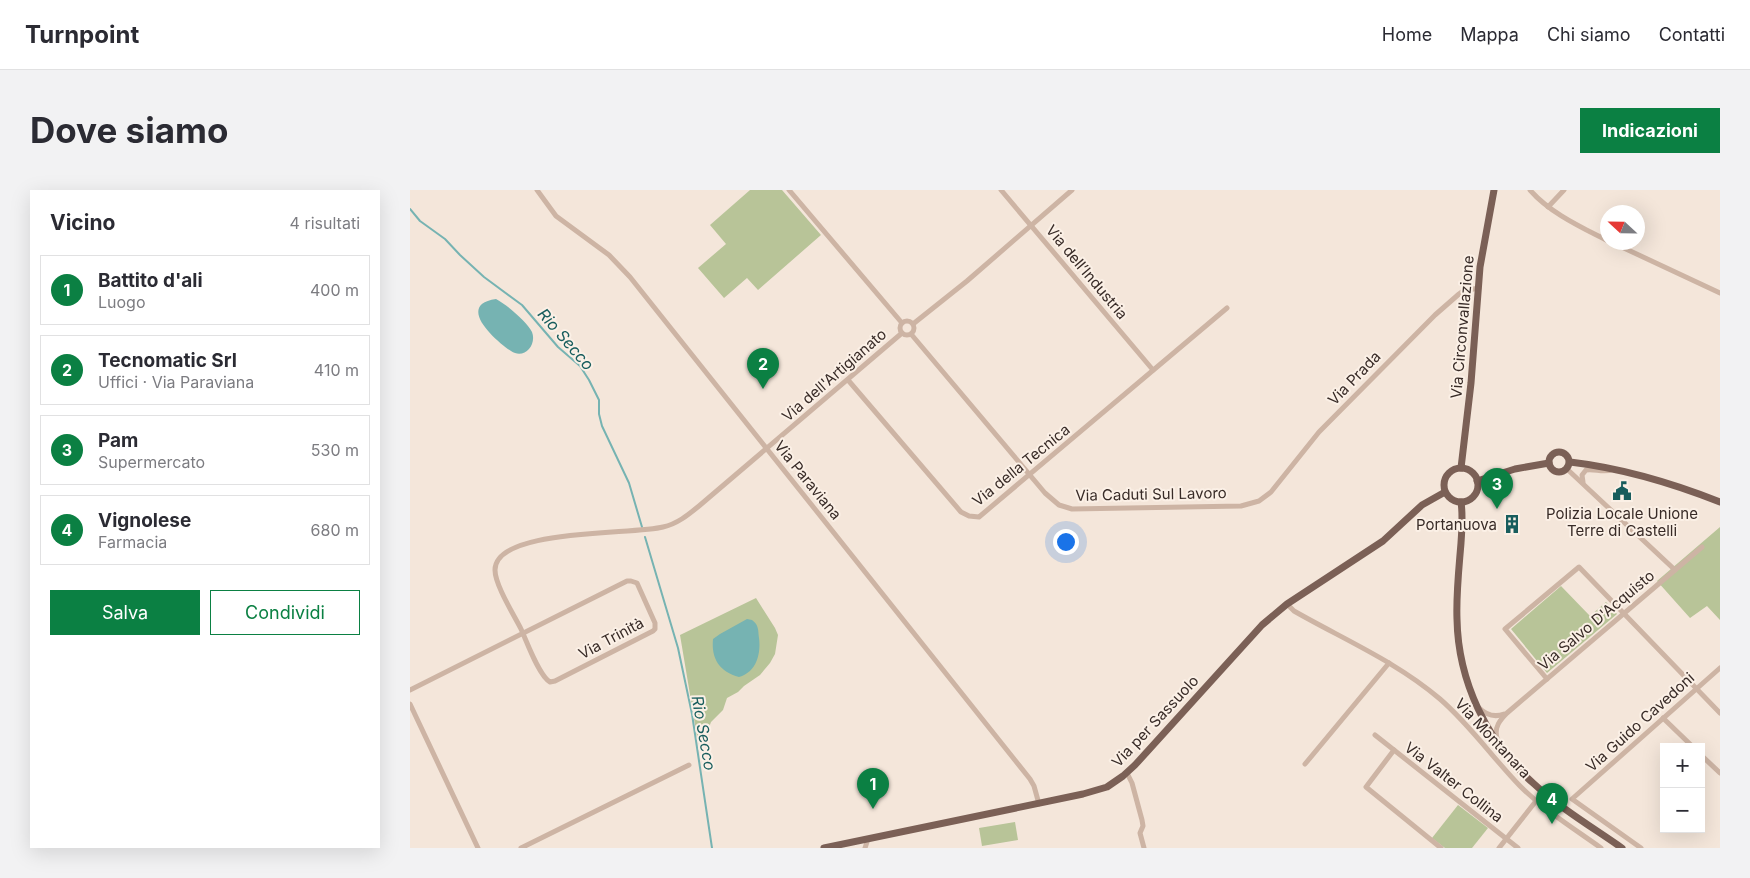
<!DOCTYPE html>
<html lang="it">
<meta charset="utf-8">
<style>
body{margin:0;font-family:Inter,sans-serif;background:#f2f2f3;color:#2b2b33}
.controls{position:absolute;right:15px;bottom:15px;display:grid;overflow:hidden;border-radius:0px;box-shadow:0 5px 20px #0002}
.controls button{width:45px;height:45px;display:grid;place-items:center;padding:0;border:0;border-bottom:1px solid #e1e1e2;background:#fff;color:#2b2b33;font:25px sans-serif}
.compass{position:absolute;left:1190px;top:15px;width:45px;height:45px;border-radius:50%;background:#fff;box-shadow:0 5px 20px #0002;rotate:292deg}
.you{position:absolute;left:655px;top:351px;width:18px;height:18px;margin:-12px;border:4px solid #fff;border-radius:50%;background:#1a73e8;box-shadow:0 0 0 8px #1a73e833}
.badge{display:grid;place-items:center;width:32px;height:32px;border-radius:50%;background:#0b8043;color:#fff;font-size:16px;font-weight:700}
.pin{position:absolute;translate:-50% -41px;filter:drop-shadow(0 1px 2px #0008)}
.pin::after{content:'';position:absolute;top:26px;width:18px;height:15px;background:inherit;clip-path:polygon(0 0,100% 0,50% 100%)}
.list{margin:0;padding:0;list-style:none}
h2{display:flex;justify-content:space-between;align-items:center;height:65px;margin:0;padding:0 20px;font-size:21px}
h2 small{font-size:16px;font-weight:400;color:#7c7c81}
.list li{display:grid;grid-template-columns:32px 1fr auto;gap:15px;align-items:center;box-sizing:border-box;height:70px;margin:0 10px 10px;padding:0 10px;border:1px solid #e1e1e2;border-radius:0px}
.list b{display:block;font-size:19px;white-space:nowrap}
.list p{margin:0;font-size:16px;white-space:nowrap;color:#7c7c81}
.list em{font-size:16px;font-style:normal;color:#7c7c81}
.actions{display:flex;gap:10px;padding:15px 20px}
.actions a{flex:1;padding:11px 0;border:1px solid #0b8043;border-radius:0px;text-align:center;font-size:18px;color:#0b8043}
.actions .main{background:#0b8043;color:#fff}
.map{position:relative;flex:none;width:1310px;height:658px;overflow:hidden;border-radius:0px}
header{display:flex;align-items:center;gap:30px;box-sizing:border-box;height:70px;padding:0 25px;background:#fff;border-bottom:1px solid #e1e1e2}
header strong{font-size:24px}
nav{display:flex;gap:28px;margin-inline-start:auto;font-size:18px}
.intro{display:flex;align-items:center;justify-content:space-between;box-sizing:border-box;height:120px;padding:0 30px}
h1{margin:0;font-size:35px}
.button{padding:12px 22px;border-radius:0px;background:#0b8043;color:#fff;font-size:18px;font-weight:700}
main{display:flex;gap:30px;padding:0 30px}
aside{flex:1;background:#fff;border-radius:0px;box-shadow:0 5px 20px #0002}
.map>svg:first-child{display:block}
.green{fill:#b8c498}
.water{fill:#76b3b2}
.lines{fill:none;stroke-linecap:round;stroke-linejoin:round}
.stream{stroke:#76b3b2;stroke-width:2}
.minor{stroke:#cdb4a4;stroke-width:5}
.major{stroke:#7b6056;stroke-width:7}
.labels{text-anchor:middle;dominant-baseline:central;stroke-width:4;stroke-linejoin:round;paint-order:stroke}
.street-label{font-size:15px;fill:#382b27;stroke:#fbf0e6}
.poi-label{font-size:15px;fill:#382b27;stroke:#fbf0e6}
.water-label{font-size:16px;font-style:italic;fill:#185d5d;stroke:#fbf0e6}
</style>
<header>
<strong>Turnpoint</strong>
<nav><a>Home</a><a>Mappa</a><a>Chi siamo</a><a>Contatti</a></nav>
</header>
<div class="intro"><h1>Dove siamo</h1><a class="button">Indicazioni</a></div>
<main>
<aside>
<h2>Vicino<small>4 risultati</small></h2>
<ul class="list">
<li><span class="badge">1</span><div><b>Battito d'ali</b><p>Luogo</p></div><em>400 m</em></li>
<li><span class="badge">2</span><div><b>Tecnomatic Srl</b><p>Uffici · Via Paraviana</p></div><em>410 m</em></li>
<li><span class="badge">3</span><div><b>Pam</b><p>Supermercato</p></div><em>530 m</em></li>
<li><span class="badge">4</span><div><b>Vignolese</b><p>Farmacia</p></div><em>680 m</em></li>
</ul>
<div class="actions"><a class="main">Salva</a><a>Condividi</a></div>
</aside>
<div class="map">
<svg width="1310" height="658" viewBox="0 0 1310 658">
<rect width="100%" height="100%" fill="#f4e6da"/>
<g class="green">
<polygon points="340,0 372,0 411,45 348,100 337,88 314,108 288,78 316,54 300,35"/>
<polygon points="1310,337 1310,430 1297,416 1280,428 1247,391"/>
<polygon points="1151,396 1180,426 1196,412 1207,424 1137,483 1101,439"/>
<polygon points="346,408 365,438 368,445 365,464 360,473 350,485 334,496 328,502 317,508 313,520 301,532 297,543 288,552 270,445"/>
<polygon points="1048,615 1078,638 1062,658 1035,658 1022,648"/>
<polygon points="605,632 608,650 572,656 569,638"/>
</g>
<g class="water">
<path d="M 86,109 C 96,114 117,132 122,142 C 127,155 114,170 101,161 C 86,151 45,115 86,109 Z"/>
<path d="M 337,429 L 342,430 C 349,435 348,440 349,448 C 351,463 347,482 329,487 C 310,482 301,469 303,449 L 310,444 Z"/>
</g>
<g class="lines">
<g class="stream">
<polyline points="0,19 10,31 35,49 50,65 74,87 112,115 148,157 170,176 179,190 189,210 189,224 192,236 219,293 232,337"/>
<polyline points="235,347 268,458 282,524 302,658"/>
</g>
<g class="minor">
<polyline points="127,0 146,26 199,65 220,87 620,589 624,596 629,614"/>
<polyline points="379,0 492,133"/>
<polyline points="591,0 743,180"/>
<path d="M 1120,0 C 1140,23 1171,37 1198,51"/>
<polyline points="1138,17 1154,0"/>
<polyline points="1201,52 1310,103"/>
<circle cx="497" cy="138" r="7"/>
<polyline points="503,134 557,91 662,0"/>
<polyline points="501,144 635,303 649,315 662,319 831,316 849,311 861,302 909,242 1025,125 1049,104 1053,101 1069,98"/>
<polyline points="438,190 551,322 559,326 569,327 817,118"/>
<polyline points="1157,279 1265,380"/>
<path d="M 1173,292 L 1172,285 L 1176,280 C 1185,278 1194,284 1203,279"/>
<path d="M 877,414 L 884,421 C 933,449 987,472 1030,509 C 1060,535 1082,567 1110,596 C 1134,620 1163,638 1191,658"/>
<polyline points="1137,489 1095,439 1169,377 1310,523"/>
<path d="M 0,500 L 217,391 L 221,391 L 227,393 L 245,433 L 245,439 L 243,441 L 145,491 L 140,492 C 129,486 117,452 111,439 C 104,425 85,395 85,380 C 85,338 223,345 253,337 C 267,334 278,325 289,316 L 492,143"/>
<polyline points="0,514 68,658"/>
<path d="M 1068,517 C 1076,525 1084,528 1094,524"/>
<polyline points="1253,528 1283,557"/>
<polyline points="965,545 1108,658"/>
<path d="M 1087,548 C 1084,537 1090,530 1097,523 L 1292,357"/>
<polyline points="984,560 956,597 1031,658"/>
<polyline points="1291,565 1310,583"/>
<polyline points="895,574 979,473"/>
<polyline points="717,583 722,593 732,630 733,636 730,643 734,658"/>
<polyline points="111,658 279,575"/>
<polyline points="455,658 458,649"/>
<polyline points="1089,658 1126,611"/>
<polyline points="1231,658 1162,609 1310,478"/>
</g>
<g class="major">
<circle cx="1149" cy="272" r="10"/>
<path d="M 1160,272 C 1211,278 1262,293 1310,312"/>
<polyline points="1051,278 1061,193 1070,77 1084,0"/>
<circle cx="1051" cy="295" r="17"/>
<polyline points="1067,291 1105,279 1139,273"/>
<path d="M 1051,312 C 1053,325 1052,339 1051,353 C 1049,378 1046,404 1047,429 C 1048,491 1077,552 1123,593 C 1150,618 1182,637 1212,658"/>
<polyline points="414,658 673,604 697,597 713,586 725,575 852,435 877,414 973,351 1012,315 1035,302"/>
</g>
</g>
<defs>
<g id="civic-bare" transform="scale(1.5)"><path d="M-.6-6.5H3V-4.5H.6V-3L4-1V1h2V6H-6V1h2V-1L-.6-3ZM-1.2 2.5V6h2.4V2.5Z" fill="#185d5d" stroke="#fbf0e6" stroke-width="2.5" paint-order="stroke"/></g>
<g id="building-bare" transform="scale(1.5)"><path d="M-4-6H4V6H1V3H-1V6H-4ZM-2.5-4.3h1.7v1.8h-1.7ZM.8-4.3h1.7v1.8H.8ZM-2.5-1h1.7V.8h-1.7ZM.8-1h1.7V.8H.8Z" fill="#185d5d" stroke="#fbf0e6" stroke-width="2.5" paint-order="stroke"/></g>
</defs>
<g fill-rule="evenodd">
<use href="#civic-bare" x="1212" y="301"/>
<use href="#building-bare" x="1102" y="334"/>
</g>
<g class="labels">
<g class="street-label">
<text transform="translate(677 82) rotate(50)">Via dell’Industria</text>
<text transform="translate(1052 137) rotate(-85)">Via Circonvallazione</text>
<text transform="translate(424 185) rotate(-41)">Via dell'Artigianato</text>
<text transform="translate(944 188) rotate(-46)">Via Prada</text>
<text transform="translate(611 275) rotate(-39)">Via della Tecnica</text>
<text transform="translate(398 290) rotate(51)">Via Paraviana</text>
<text transform="translate(741 304) rotate(-1)">Via Caduti Sul Lavoro</text>
<text transform="translate(1186 430) rotate(-40)">Via Salvo D'Acquisto</text>
<text transform="translate(201 448) rotate(-28)">Via Trinità</text>
<text transform="translate(745 531) rotate(-47)">Via per Sassuolo</text>
<text transform="translate(1230 532) rotate(-42)">Via Guido Cavedoni</text>
<text transform="translate(1083 548) rotate(47)">Via Montanara</text>
<text transform="translate(1044 592) rotate(38)">Via Valter Collina</text>
</g>
<g class="poi-label">
<text x="1212" y="323">Polizia Locale Unione<tspan x="1212" dy="17">Terre di Castelli</tspan></text>
<text x="1087" y="334" text-anchor="end">Portanuova</text>
</g>
<g class="water-label">
<text transform="translate(156 149) rotate(49)">Rio Secco</text>
<text transform="translate(294 543) rotate(80)">Rio Secco</text>
</g>
</g>
</svg>
<div class="controls">
<button>+</button>
<button>−</button>
</div>
<svg class="compass" viewBox="-18 -18 36 36"><path d="M0-13l5 13h-10z" fill="#e53935"/><path d="M0 13l5-13h-10z" fill="#7c7c81"/></svg>
<div class="you"></div>
<div class="pin badge" style="left:463px;top:619px">1</div>
<div class="pin badge" style="left:353px;top:199px">2</div>
<div class="pin badge" style="left:1087px;top:319px">3</div>
<div class="pin badge" style="left:1142px;top:634px">4</div>
</div>
</main>
